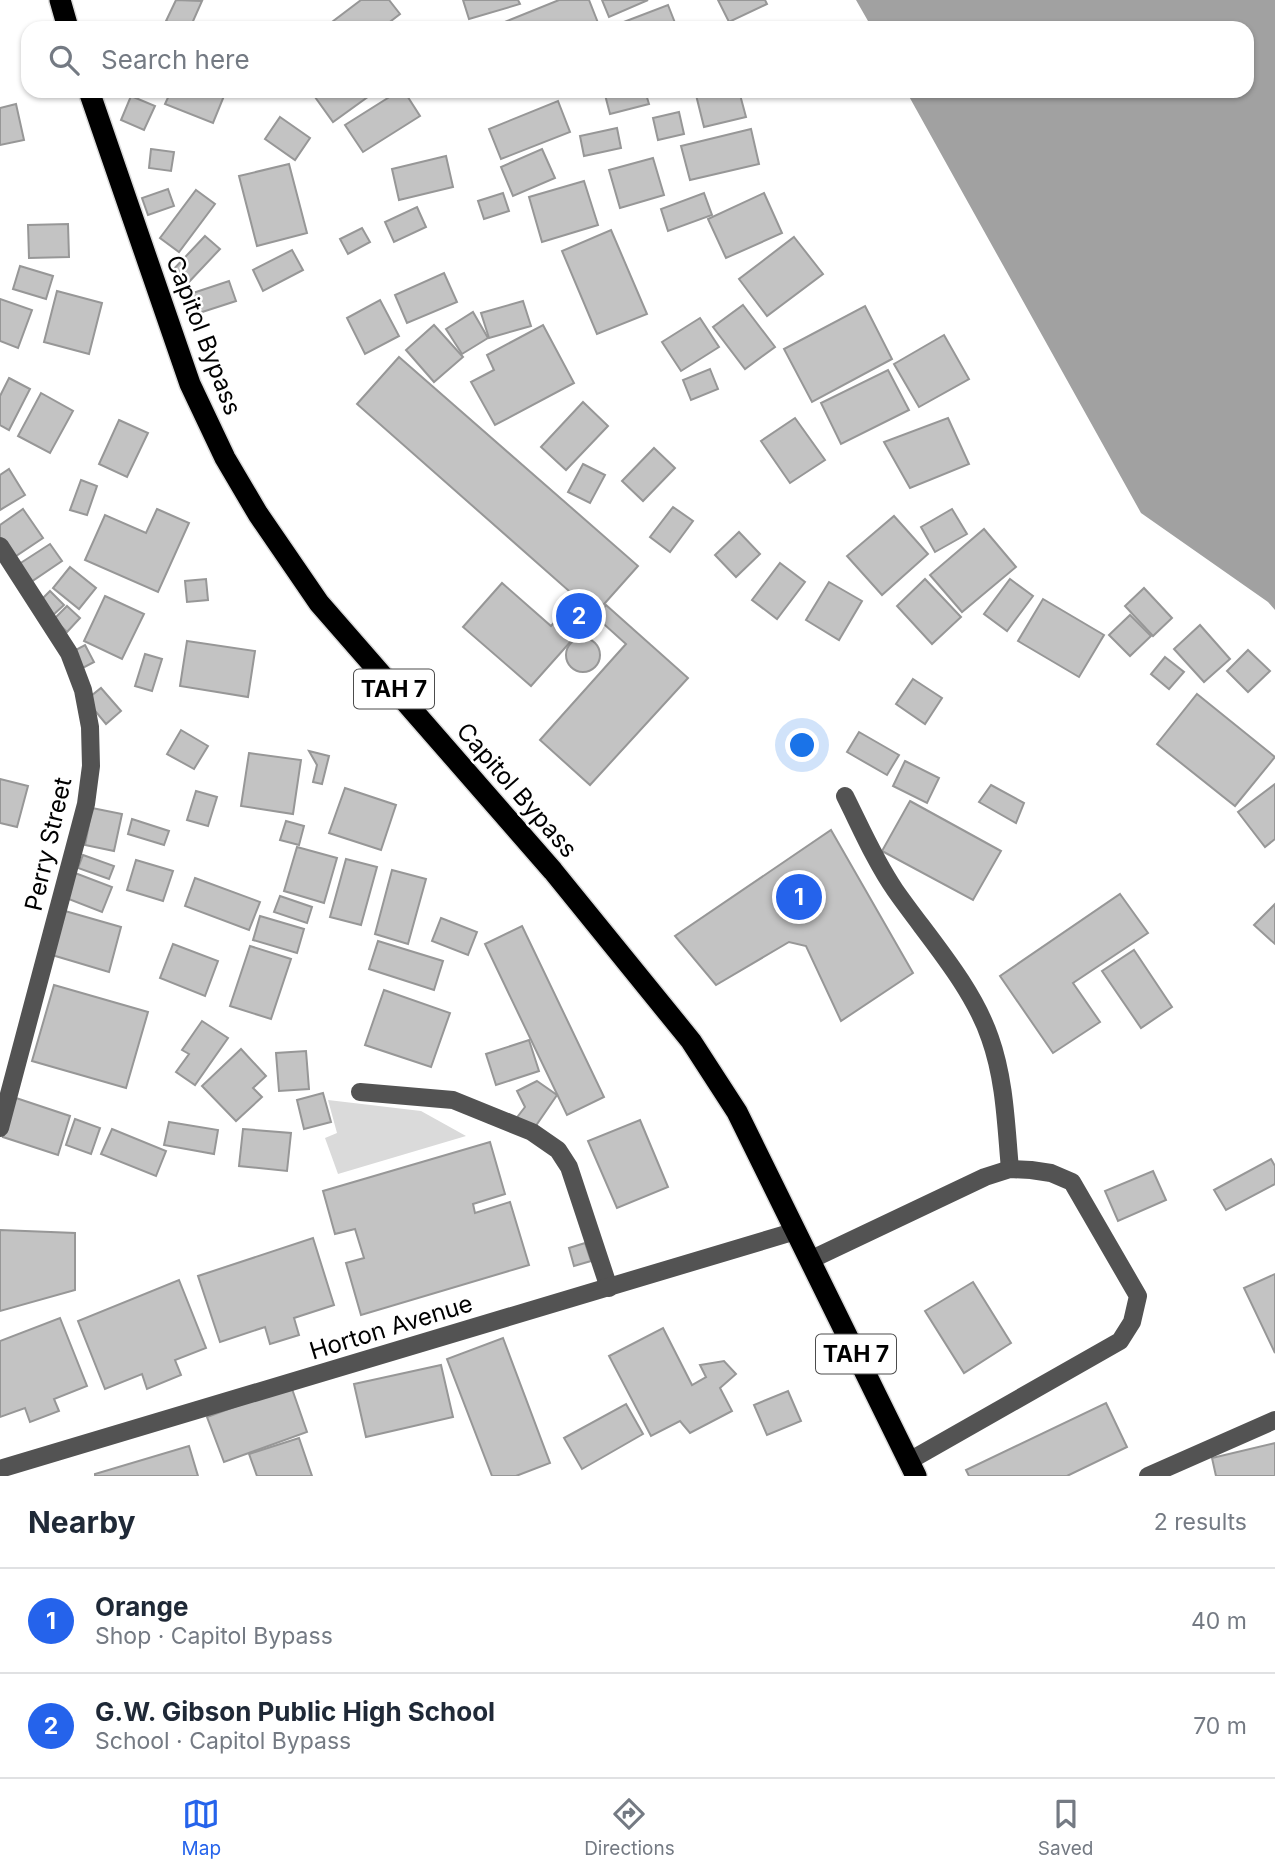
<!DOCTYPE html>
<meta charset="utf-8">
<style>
body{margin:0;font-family:Inter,sans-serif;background:#f6f6f7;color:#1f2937}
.you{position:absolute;left:803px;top:746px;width:24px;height:24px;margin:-18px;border:5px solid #fff;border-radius:50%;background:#1a73e8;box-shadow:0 0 0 10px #1a73e833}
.badge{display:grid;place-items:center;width:46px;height:46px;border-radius:50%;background:#2563eb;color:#fff;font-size:23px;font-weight:700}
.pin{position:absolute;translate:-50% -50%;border:4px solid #fff;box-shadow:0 2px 7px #0006}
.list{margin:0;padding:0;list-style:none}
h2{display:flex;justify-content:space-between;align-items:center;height:91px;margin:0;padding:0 28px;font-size:30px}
h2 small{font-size:23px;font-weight:400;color:#747a83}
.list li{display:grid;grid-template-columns:46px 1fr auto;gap:21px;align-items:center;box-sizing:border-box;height:105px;padding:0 28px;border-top:2px solid #e0e1e3}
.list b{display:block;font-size:26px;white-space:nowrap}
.list p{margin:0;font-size:23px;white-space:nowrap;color:#747a83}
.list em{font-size:23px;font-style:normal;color:#747a83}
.icon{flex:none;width:38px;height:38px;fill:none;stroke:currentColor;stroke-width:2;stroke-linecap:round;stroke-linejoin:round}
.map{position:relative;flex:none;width:1275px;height:1476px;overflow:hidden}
.search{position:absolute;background:#fff;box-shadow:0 2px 5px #0004;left:21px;right:21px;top:21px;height:77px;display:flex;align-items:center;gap:18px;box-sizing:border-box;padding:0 24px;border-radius:21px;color:#747a83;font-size:26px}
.sheet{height:301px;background:#fff}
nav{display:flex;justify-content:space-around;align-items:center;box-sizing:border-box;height:98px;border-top:2px solid #e0e1e3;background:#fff;font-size:19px;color:#747a83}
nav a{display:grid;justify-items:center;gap:4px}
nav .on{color:#2563eb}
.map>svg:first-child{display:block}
.green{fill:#dadada}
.water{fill:#a1a1a1}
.building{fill:#c3c3c3;stroke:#979797;stroke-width:2}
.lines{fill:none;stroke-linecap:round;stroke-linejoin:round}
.highway-casing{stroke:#dbdbdb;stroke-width:24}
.minor{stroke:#535353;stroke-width:18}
.highway{stroke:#000;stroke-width:21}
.labels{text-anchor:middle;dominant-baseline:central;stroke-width:5;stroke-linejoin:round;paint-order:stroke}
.shield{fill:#fff;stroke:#4c4c4c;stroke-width:2}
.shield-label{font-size:23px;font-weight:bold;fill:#000}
.street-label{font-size:24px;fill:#000;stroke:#fff}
</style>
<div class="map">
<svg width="1275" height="1476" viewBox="0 0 1275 1476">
<rect width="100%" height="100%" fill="#fff"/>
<polygon class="green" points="328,1100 421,1111 466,1136 338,1174 325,1138 337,1133"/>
<polygon class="water" points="856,0 1275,0 1275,610 1268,602 1141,513 906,91 1247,91 1247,28 872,28"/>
<g class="building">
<polygon points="176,0 202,1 190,28 181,28 166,21"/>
<polygon points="361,0 389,0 400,14 382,28 324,28"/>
<polygon points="463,0 518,0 520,4 469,19"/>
<polygon points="559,0 589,0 600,28 490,28"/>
<polygon points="602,0 648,0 609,17"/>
<polygon points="718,0 765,0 767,4 729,22"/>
<polygon points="668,5 677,28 608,28"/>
<polygon points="171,91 226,91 213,123 165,104"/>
<polygon points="324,91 376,91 333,122 315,97"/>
<polygon points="399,91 404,91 420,116 363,152 345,125"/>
<polygon points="604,91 645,91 649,104 610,114"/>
<polygon points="695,91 739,91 746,117 704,127"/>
<polygon points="131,96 155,106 144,130 121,120"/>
<polygon points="558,101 570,132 501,159 489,129"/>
<polygon points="16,104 24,140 0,145 0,108"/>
<polygon points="679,112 684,134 658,140 653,118"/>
<polygon points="280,117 310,138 295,160 265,139"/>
<polygon points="617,128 621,148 584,156 580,136"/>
<polygon points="751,129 759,164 690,180 681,146"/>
<polygon points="151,149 174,152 171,171 149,168"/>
<polygon points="542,149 555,178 513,196 501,167"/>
<polygon points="446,156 453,187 399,200 392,169"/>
<polygon points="653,158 664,195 620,208 609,170"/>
<polygon points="289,164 307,233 257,246 239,176"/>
<polygon points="584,181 598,225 542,242 529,197"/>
<polygon points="168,189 174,206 148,215 142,198"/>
<polygon points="196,190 215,204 179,252 160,238"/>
<polygon points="503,193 509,211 484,219 478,201"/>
<polygon points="704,193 712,215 668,231 661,209"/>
<polygon points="764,193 782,233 726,258 708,219"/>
<polygon points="417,207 426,227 394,242 385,222"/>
<polygon points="68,224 69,257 29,258 28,225"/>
<polygon points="362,228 370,242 348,254 340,239"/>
<polygon points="611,230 647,314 597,334 562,251"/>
<polygon points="205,236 220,249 187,284 172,271"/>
<polygon points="794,237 823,274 767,316 739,279"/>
<polygon points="292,250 303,270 263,291 253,270"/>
<polygon points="20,266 53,276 46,299 13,289"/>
<polygon points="444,273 457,302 407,323 395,295"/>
<polygon points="229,281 236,301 190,316 184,296"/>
<polygon points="57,291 102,303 89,354 44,342"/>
<polygon points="0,299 32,310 18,348 0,341"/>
<polygon points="380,300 399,336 365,354 347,318"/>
<polygon points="523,301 531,326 489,338 481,313"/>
<polygon points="743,305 775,347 745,369 713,327"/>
<polygon points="865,306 892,359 812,402 784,349"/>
<polygon points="473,312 488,338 462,354 446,329"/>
<polygon points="700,318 719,347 681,371 662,342"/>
<polygon points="434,325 463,357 434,382 406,350"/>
<polygon points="543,325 574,383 495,425 471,382 494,370 487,355"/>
<polygon points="944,335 969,379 919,407 894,364"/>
<polygon points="399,357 638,566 531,686 463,627 502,583 551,626 577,598 357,404"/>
<polygon points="710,369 718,389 691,400 683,380"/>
<polygon points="888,370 909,410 841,444 821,403"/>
<polygon points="9,378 30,389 9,430 0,425 0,396"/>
<polygon points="41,393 73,411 50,453 18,436"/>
<polygon points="583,402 608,426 566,470 541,447"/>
<polygon points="795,418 825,460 790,483 761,441"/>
<polygon points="948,418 969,464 910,488 884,442"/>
<polygon points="119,420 148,433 127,477 99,464"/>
<polygon points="654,448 675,468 643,501 622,481"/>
<polygon points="583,464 605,475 590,503 568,492"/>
<polygon points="9,469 25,495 0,510 0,475"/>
<polygon points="81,480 97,486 87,515 70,510"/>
<polygon points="673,507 693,521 670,552 650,537"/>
<polygon points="23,509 43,538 13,558 0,539 0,525"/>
<polygon points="157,509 189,523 158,592 85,560 105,515 146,533"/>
<polygon points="952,509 967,534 935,552 921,527"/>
<polygon points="894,516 928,554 882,595 847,556"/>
<polygon points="984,529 1016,567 962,612 930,575"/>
<polygon points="739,532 760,554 736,577 715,555"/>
<polygon points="50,544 62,561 28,584 16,566"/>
<polygon points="780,563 805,582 777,619 752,600"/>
<polygon points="70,567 96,588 79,609 53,588"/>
<polygon points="206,579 208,600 187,602 185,581"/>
<polygon points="925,579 961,617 932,644 897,606"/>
<polygon points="1010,579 1033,596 1007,631 984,614"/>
<polygon points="829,582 862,601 839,640 806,620"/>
<polygon points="1144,588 1172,618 1153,636 1125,606"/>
<polygon points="50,591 64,605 52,616 39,602"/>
<polygon points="105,596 144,614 122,659 84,641"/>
<polygon points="1043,599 1104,635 1079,677 1018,641"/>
<polygon points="606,605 688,678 590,785 540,740 626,644 596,617"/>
<polygon points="67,606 80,618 67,632 54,619"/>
<polygon points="1130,615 1151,636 1130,656 1109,635"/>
<polygon points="1200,625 1230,659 1204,682 1174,649"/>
<circle cx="583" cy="655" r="17"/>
<polygon points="187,641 255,651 248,697 180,686"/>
<polygon points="85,645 94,662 79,670 70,653"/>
<polygon points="1248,650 1270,671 1248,692 1227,671"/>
<polygon points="145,654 162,659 152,691 135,686"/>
<polygon points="1165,657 1184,672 1169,689 1151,674"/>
<polygon points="913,679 942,698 925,724 896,704"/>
<polygon points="101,688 121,711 106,724 86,700"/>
<polygon points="1197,694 1275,757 1235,806 1157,744"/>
<polygon points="181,730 208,746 194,769 167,754"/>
<polygon points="859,732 899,755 887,775 847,752"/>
<polygon points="309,751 329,756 322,784 313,782 317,765"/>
<polygon points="249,753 301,760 293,814 241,806"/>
<polygon points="905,761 939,778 927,803 893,786"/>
<polygon points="0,779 28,786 17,827 0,823"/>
<polygon points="1275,784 1275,839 1265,847 1238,812"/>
<polygon points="991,785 1024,803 1016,823 979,802"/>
<polygon points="345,788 396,805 381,850 329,833"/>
<polygon points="196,791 217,797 208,826 187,820"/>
<polygon points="910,801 1001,851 973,900 882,851"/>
<polygon points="92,808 122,814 114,851 85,845"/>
<polygon points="132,819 169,831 164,845 128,834"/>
<polygon points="286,821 304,826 299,845 280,840"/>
<polygon points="831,830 913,973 841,1021 806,946 789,942 716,985 675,936"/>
<polygon points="297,847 337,858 324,903 284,891"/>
<polygon points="83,855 114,866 109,879 78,868"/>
<polygon points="346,859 377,867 361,925 330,917"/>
<polygon points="136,860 173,871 163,901 127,890"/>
<polygon points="392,870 426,879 408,944 375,934"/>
<polygon points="75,873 112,887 102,912 66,898"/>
<polygon points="195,878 260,902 249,930 185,906"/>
<polygon points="1120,894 1148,933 1073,983 1100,1022 1053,1053 1000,976"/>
<polygon points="280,896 312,907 307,923 274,912"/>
<polygon points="1275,904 1275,944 1254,925"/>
<polygon points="65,911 121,927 109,972 52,955"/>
<polygon points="260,916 304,929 297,953 253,940"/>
<polygon points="441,918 477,932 468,955 432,941"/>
<polygon points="522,926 604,1097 567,1115 485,944"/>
<polygon points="378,941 443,961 434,990 369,969"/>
<polygon points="173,944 218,961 205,996 160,978"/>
<polygon points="250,946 291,959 271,1019 230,1006"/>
<polygon points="1134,950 1172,1007 1141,1028 1102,971"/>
<polygon points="54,985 148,1012 126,1088 32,1061"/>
<polygon points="384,990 450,1013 431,1067 365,1045"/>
<polygon points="202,1021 228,1038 195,1085 176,1072 189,1054 182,1050"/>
<polygon points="529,1040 539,1071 496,1085 486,1054"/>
<polygon points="241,1049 266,1076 253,1088 262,1097 236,1121 202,1086"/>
<polygon points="306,1051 309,1089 279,1091 276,1053"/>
<polygon points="537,1081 557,1095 535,1127 515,1120 525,1107 517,1091"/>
<polygon points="323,1093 331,1122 304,1129 297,1100"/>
<polygon points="16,1098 70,1116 58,1155 3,1137"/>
<polygon points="75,1119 100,1128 91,1154 66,1145"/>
<polygon points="640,1120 668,1187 617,1208 588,1141"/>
<polygon points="169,1122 218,1130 214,1154 164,1145"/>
<polygon points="112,1129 166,1151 156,1176 101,1154"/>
<polygon points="243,1129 291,1133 287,1171 239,1166"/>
<polygon points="490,1142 505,1194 473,1204 475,1213 510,1202 529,1265 361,1315 346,1263 364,1258 355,1229 335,1234 323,1191"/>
<polygon points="1271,1159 1275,1166 1275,1184 1226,1210 1214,1190"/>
<polygon points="1153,1171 1166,1200 1118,1221 1105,1191"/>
<polygon points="0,1230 75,1233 75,1290 0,1311"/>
<polygon points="313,1238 334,1305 294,1318 299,1335 270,1344 265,1327 220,1342 198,1276"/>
<polygon points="585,1243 591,1261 574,1266 569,1248"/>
<polygon points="1275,1274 1275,1353 1244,1288"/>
<polygon points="179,1280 206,1348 175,1360 181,1375 147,1389 142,1374 105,1389 78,1321"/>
<polygon points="973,1282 1011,1343 964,1373 925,1311"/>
<polygon points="60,1318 87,1386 54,1399 59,1411 30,1422 25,1408 0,1417 0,1341"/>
<polygon points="663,1328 692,1385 706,1377 700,1365 724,1361 736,1374 720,1388 732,1411 690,1433 680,1421 651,1436 609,1356"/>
<polygon points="503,1338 550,1463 516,1476 492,1476 447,1359"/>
<polygon points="441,1365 453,1417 366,1437 354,1384"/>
<polygon points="291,1386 307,1432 224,1462 207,1417"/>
<polygon points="788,1391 801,1421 767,1435 754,1405"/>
<polygon points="1106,1403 1127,1447 1067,1476 969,1476 966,1470"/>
<polygon points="626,1404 643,1434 582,1469 564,1438"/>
<polygon points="299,1438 312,1476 257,1476 249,1454"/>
<polygon points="1275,1443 1275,1476 1216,1476 1212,1458"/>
<polygon points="189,1446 198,1476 95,1476 95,1474"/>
</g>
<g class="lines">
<g class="highway-casing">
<g id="highway">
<polyline points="60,0 68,28"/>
<polyline points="89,91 190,384 225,458 258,514 319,603 553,871 691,1041 737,1112 916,1476"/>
</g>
</g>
<g class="minor">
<polyline points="0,546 69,653 83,690 90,727 91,766 86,804 0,1128"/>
<path d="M 845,796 C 861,828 875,861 895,890 C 927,936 972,985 990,1038 C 1005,1080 1006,1126 1010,1169"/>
<polyline points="360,1092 453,1100 532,1132 558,1150 569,1167 609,1288"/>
<polyline points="810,1260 985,1177 1010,1169 1031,1170 1051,1173 1072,1182 1138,1296 1132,1322 1120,1341 909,1461"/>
<polyline points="0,1469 796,1231"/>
<polyline points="1148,1476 1275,1420"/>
</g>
<use href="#highway" class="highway"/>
</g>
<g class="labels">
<g class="shield">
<rect x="354" y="669.5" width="80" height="39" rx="5"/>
<rect x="816" y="1334.5" width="80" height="39" rx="5"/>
</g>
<g class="shield-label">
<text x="394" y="689">TAH 7</text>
<text x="856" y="1354">TAH 7</text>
</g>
<g class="street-label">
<text transform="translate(204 335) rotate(69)">Capitol Bypass</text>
<text transform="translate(517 790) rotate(49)">Capitol Bypass</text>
<text transform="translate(48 844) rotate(-77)">Perry Street</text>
<text transform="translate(391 1327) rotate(-17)">Horton Avenue</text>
</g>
</g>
</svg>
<div class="you"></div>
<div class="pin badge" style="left:799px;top:897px">1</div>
<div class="pin badge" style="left:579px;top:616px">2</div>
<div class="search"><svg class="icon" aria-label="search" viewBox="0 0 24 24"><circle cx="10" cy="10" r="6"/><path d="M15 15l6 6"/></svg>Search here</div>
</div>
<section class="sheet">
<h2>Nearby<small>2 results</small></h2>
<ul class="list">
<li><span class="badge">1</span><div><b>Orange</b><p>Shop · Capitol Bypass</p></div><em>40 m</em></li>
<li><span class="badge">2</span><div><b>G.W. Gibson Public High School</b><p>School · Capitol Bypass</p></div><em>70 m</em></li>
</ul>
</section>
<nav>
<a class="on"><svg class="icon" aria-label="map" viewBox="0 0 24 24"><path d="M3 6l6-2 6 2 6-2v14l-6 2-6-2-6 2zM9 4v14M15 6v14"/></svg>Map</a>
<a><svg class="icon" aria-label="directions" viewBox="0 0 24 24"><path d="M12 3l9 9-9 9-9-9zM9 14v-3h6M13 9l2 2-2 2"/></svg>Directions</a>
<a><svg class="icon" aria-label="saved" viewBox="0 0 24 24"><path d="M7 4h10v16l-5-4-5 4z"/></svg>Saved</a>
</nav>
